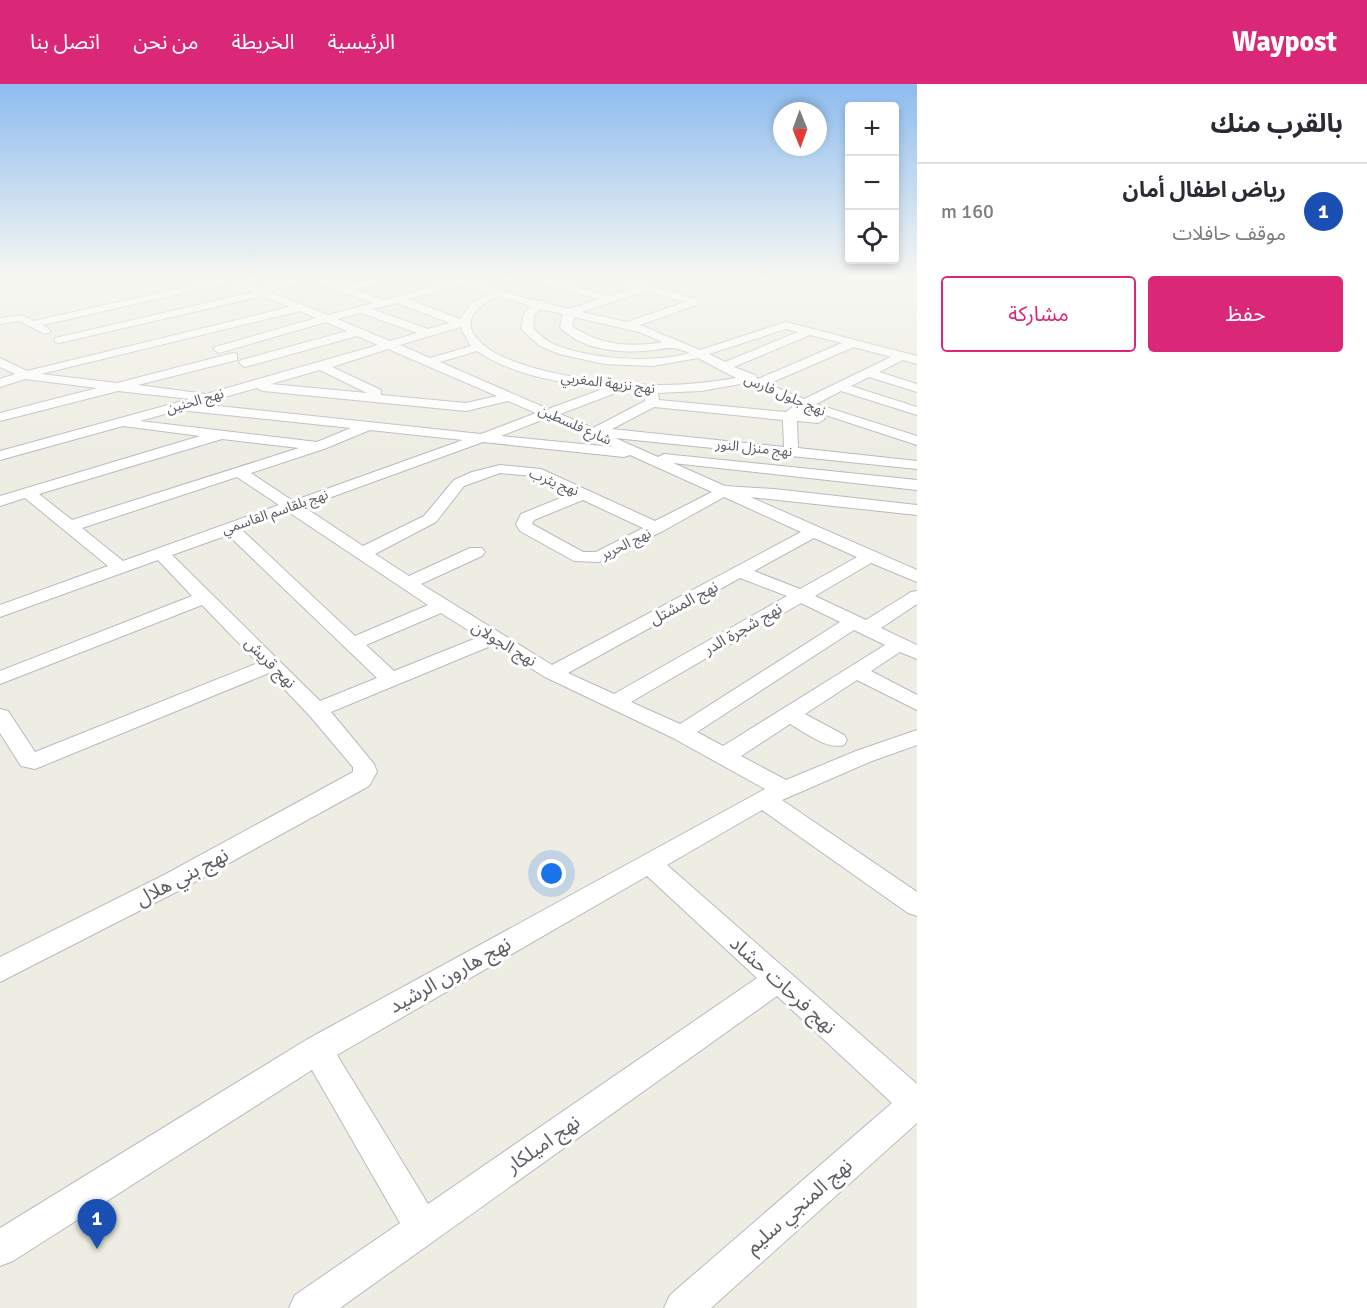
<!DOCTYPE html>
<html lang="ar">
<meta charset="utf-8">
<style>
body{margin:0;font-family:Signika,"Noto Sans Arabic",sans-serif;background:#f2f2f3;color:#2b2b33;direction:rtl}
.controls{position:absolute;right:18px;top:18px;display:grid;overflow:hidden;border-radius:6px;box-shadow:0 3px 9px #0003}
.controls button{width:54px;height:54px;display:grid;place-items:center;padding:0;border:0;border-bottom:2px solid #e1e1e2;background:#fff;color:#2b2b33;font:30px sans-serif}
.compass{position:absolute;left:773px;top:18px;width:54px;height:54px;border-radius:50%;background:#fff;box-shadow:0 3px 9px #0003;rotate:179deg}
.you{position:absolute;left:552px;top:790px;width:21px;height:21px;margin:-15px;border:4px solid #fff;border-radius:50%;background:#1a73e8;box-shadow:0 0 0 9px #1a73e833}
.badge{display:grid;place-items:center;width:39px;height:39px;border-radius:50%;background:#db2777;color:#fff;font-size:20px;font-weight:700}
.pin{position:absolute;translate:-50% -50px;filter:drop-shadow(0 2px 3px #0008)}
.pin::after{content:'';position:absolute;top:32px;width:21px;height:18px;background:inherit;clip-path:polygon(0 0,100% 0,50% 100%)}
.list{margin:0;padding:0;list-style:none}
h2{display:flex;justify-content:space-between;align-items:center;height:78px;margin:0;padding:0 24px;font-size:26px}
h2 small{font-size:20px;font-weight:400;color:#7c7c81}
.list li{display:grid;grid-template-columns:39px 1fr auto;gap:18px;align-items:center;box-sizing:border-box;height:96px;padding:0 24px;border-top:2px solid #e1e1e2}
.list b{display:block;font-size:22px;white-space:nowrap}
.list p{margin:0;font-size:20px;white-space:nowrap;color:#7c7c81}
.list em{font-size:20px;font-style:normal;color:#7c7c81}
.actions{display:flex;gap:12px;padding:18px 24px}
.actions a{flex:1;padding:14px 0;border:2px solid #db2777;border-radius:6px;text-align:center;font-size:21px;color:#db2777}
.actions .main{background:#db2777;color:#fff}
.icon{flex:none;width:33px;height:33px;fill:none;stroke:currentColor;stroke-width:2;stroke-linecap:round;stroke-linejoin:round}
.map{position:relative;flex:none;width:917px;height:1224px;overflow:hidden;direction:ltr}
header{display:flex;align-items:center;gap:36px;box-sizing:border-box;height:84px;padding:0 30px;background:#db2777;color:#fff}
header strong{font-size:28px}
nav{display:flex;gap:33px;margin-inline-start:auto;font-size:21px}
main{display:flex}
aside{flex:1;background:#fff}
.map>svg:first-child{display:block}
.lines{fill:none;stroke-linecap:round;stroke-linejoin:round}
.minor-casing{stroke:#b8babf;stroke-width:2}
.minor{fill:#fff;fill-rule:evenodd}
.labels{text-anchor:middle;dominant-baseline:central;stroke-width:6;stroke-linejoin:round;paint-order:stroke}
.far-street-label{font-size:14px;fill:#5b5e63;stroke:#fff}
.street-label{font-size:16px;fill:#5b5e63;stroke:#fff}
.near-street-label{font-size:20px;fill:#5b5e63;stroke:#fff}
</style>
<header>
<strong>Waypost</strong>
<nav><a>الرئيسية</a><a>الخريطة</a><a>من نحن</a><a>اتصل بنا</a></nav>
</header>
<main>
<aside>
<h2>بالقرب منك<small></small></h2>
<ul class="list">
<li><span class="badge" style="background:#1a4fb4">1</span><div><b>رياض اطفال أمان</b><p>موقف حافلات</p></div><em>160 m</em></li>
</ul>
<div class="actions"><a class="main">حفظ</a><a>مشاركة</a></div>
</aside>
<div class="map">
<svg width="917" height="1224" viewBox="0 0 917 1224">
<rect width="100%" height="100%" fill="#edede3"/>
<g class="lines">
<g class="minor-casing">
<path id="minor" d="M 222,195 L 240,195 L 259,203 L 296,195 L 324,195 L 345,202 L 373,195 L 388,195 L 386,197 L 355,205 L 384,216 L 449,198 L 446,195 L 470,195 L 470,197 L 497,205 L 505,205 L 505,208 L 535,217 L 544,216 L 544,219 L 569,225 L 599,215 L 534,197 L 532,195 L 547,195 L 610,212 L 636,204 L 611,195 L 625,195 L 697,215 L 698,217 L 696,221 L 640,241 L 700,266 L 786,238 L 917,272 L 917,280 L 903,276 L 879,288 L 917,300 L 917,308 L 869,293 L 851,302 L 917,323 L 917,331 L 841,307 L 816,320 L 917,352 L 917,361 L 807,325 L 801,329 L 818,331 L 825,335 L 818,339 L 797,337 L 798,364 L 917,377 L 917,385 L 615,354 L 658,373 L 664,370 L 917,396 L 917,406 L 673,379 L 725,402 L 774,405 L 917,421 L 917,431 L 750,413 L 917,486 L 917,498 L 871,479 L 815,512 L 866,536 L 911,508 L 917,507 L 917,520 L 881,544 L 917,561 L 917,575 L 900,568 L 871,587 L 917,611 L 917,626 L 857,596 L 805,630 L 844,651 L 847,656 L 844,661 C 826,666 805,648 790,640 L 741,672 L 786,696 L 856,667 L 917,646 L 917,661 L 872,677 L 782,716 L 917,808 L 917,832 L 908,829 L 762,726 L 667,781 L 917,1000 L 917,1039 L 711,1224 L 664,1224 L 670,1211 L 892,1019 L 777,912 L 340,1224 L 289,1224 L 295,1211 L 400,1139 L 312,986 L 13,1177 L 0,1182 L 0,1144 L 306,956 L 765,705 L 673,654 L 545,593 L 493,561 L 331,628 L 374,680 L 377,688 L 369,702 L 182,805 L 0,898 L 0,873 L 164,791 L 353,688 L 353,683 L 309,631 L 269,589 L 35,685 L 21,682 L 0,649 L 0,625 L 8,627 L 35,668 L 258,579 L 202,521 L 0,600 L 0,587 L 192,512 L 158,476 L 0,533 L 0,521 L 108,482 L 25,414 L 0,422 L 0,412 L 200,352 L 123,342 L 0,376 L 0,367 L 190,315 L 118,307 L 0,337 L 0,329 L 97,304 L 25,295 L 0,303 L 0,295 L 15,290 L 0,283 L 0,274 L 27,287 L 290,223 L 263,212 L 59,259 L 55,258 L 55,254 L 254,208 L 231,198 L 43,241 L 51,247 L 45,250 L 19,237 L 0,240 L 0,234 L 21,231 L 34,237 ZM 312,196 L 313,197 L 373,219 L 328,231 L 268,207 ZM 460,201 L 488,209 L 472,219 L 460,235 L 408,215 ZM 646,207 L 685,218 L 627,238 L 581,228 ZM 498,212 L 531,222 L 524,230 L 521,245 L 540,262 L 559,270 L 604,280 L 653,282 L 698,274 L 736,294 C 712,298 687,301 663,301 C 619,301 497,290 473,249 C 463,230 485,219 498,212 ZM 397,219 L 450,239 L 428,245 L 372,225 ZM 540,225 L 563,230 L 560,243 C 580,265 617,269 644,267 C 664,266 670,260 689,269 C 652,280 586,275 551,259 C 544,255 538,249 533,244 L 534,231 ZM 300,227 L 316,234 L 215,263 L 213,265 L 219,269 L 326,238 L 347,247 L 241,276 L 239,279 L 245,283 L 357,252 L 378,261 L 206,310 L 138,301 L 237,276 L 237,270 L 233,269 L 117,299 L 41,290 ZM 361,229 L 417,249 L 390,257 L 337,235 ZM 574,233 L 639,248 L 663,258 C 632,264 598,261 572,242 ZM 460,243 L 471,262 L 430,274 L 400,261 ZM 786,245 L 798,248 L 725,278 L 709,270 ZM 810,251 L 842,259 L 758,295 L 755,291 L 734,283 ZM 854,263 L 891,273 L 804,315 L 768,300 ZM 388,265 L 497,312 L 466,319 L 381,311 L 381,306 L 332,283 ZM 477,267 C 514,292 560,298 603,305 L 548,325 L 440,278 ZM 320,286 L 367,309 L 271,300 ZM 746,299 L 795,321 L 786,328 L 659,316 L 658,309 L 701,307 ZM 257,304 L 263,307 L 466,327 L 508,317 L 536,329 L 481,350 L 199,320 ZM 621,307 L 646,309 L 645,317 L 593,344 L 560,330 ZM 654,323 L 783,336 L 784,363 L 612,345 ZM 179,326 L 351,344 L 317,358 L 140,337 ZM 547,334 L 613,363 L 501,352 ZM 370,346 L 463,356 L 293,417 L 251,389 L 324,365 ZM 222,355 L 299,364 L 72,436 L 39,410 ZM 483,358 L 624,373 L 630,371 L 712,408 L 655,437 L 541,385 L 500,381 L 472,388 L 454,396 L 424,432 L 363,462 L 304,423 ZM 500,389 L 533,392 L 570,410 L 521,430 L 516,440 L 520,447 L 574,477 L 599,478 L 663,447 L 724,413 L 801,448 L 552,581 L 421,500 L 482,472 L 485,468 L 482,464 L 470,464 L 409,492 L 375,470 L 436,438 L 464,402 ZM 237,393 L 279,421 L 123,477 L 82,444 ZM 583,416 L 643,444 L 596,468 L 583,468 L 532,440 L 534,436 ZM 290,429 L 428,521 L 355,552 L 242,446 ZM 228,451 L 377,594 L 320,617 L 172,471 ZM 814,454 L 857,473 L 800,505 L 754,487 ZM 740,494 L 787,512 L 614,610 L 568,589 ZM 801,519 L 840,538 L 680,640 L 631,618 ZM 441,529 L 479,553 L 394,587 L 366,561 ZM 854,546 L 885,561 L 723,662 L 697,648 ZM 647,792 L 757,894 L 428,1120 L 337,971 Z"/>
</g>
<use href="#minor" class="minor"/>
</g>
<linearGradient id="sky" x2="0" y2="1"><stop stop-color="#8dbcef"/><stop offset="0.53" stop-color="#f7f7f2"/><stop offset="1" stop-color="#f7f7f2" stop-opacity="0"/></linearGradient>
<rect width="917" height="366" fill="url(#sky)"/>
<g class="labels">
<g class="far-street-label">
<text transform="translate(608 299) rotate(7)">نهج نزيهة المغربي</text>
<text transform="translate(785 311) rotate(23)">نهج جلول فارس</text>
<text transform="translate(195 317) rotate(-16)">نهج الحنين</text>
<text transform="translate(575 341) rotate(24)">شارع فلسطين</text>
<text transform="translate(754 364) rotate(6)">نهج منزل النور</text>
<text transform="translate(554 398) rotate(22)">نهج يثرب</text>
<text transform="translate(275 428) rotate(-19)">نهج بلقاسم القاسمي</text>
<text transform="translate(626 460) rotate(-26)">نهج الحرير</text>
</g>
<g class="street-label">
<text transform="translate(684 519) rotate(-28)">نهج المشتل</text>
<text transform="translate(743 545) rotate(-30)">نهج شجرة الدر</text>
<text transform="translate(504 560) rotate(31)">نهج الجولان</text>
<text transform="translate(270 579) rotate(45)">نهج قريش</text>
</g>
<g class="near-street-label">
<text transform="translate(182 793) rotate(-28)">نهج بني هلال</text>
<text transform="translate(450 891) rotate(-29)">نهج هارون الرشيد</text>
<text transform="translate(783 901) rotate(42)">نهج فرحات حشاد</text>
<text transform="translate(543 1060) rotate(-35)">نهج اميلكار</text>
<text transform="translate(799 1122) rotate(-41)">نهج المنجي سليم</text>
</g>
</g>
</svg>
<div class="controls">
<button>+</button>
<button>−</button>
<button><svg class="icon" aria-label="locate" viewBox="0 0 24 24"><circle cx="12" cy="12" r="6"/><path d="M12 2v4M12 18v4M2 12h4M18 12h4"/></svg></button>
</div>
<svg class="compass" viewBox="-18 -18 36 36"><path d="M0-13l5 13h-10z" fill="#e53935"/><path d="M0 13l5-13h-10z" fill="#7c7c81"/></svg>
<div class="you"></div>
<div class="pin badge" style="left:97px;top:1165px;background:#1a4fb4">1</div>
</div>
</main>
